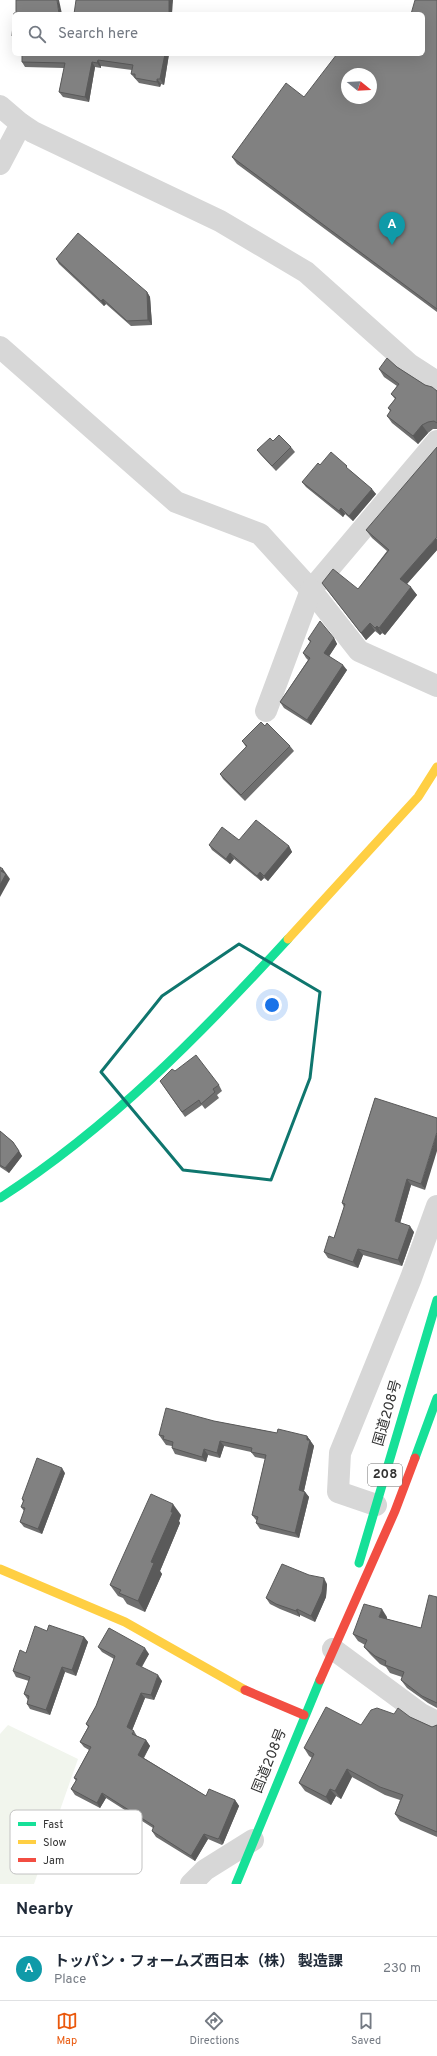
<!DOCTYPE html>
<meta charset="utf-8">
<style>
body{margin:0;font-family:Overpass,"Noto Sans JP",sans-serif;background:#f6f6f7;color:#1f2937}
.compass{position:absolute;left:341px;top:68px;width:36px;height:36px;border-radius:50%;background:#fff;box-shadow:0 4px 16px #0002;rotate:108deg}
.you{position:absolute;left:272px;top:1005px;width:14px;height:14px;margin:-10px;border:3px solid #fff;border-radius:50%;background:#1a73e8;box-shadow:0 0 0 6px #1a73e833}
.badge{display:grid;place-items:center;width:26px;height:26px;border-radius:50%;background:#ea580c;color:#fff;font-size:13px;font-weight:700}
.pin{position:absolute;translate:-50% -33px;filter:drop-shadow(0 1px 2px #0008)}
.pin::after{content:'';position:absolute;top:21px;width:14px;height:12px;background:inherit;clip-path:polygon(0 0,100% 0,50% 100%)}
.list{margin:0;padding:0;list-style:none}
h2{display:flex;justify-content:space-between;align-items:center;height:52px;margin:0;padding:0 16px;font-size:17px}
h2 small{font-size:13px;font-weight:400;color:#747a83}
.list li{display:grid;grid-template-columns:26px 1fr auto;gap:12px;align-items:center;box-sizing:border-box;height:64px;padding:0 16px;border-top:1px solid #e0e1e3}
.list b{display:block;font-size:15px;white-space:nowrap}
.list p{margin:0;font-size:13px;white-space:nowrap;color:#747a83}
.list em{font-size:13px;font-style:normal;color:#747a83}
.icon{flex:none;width:22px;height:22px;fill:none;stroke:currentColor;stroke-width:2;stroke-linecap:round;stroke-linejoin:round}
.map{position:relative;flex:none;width:437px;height:1884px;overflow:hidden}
.search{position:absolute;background:#fff;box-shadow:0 4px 16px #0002;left:12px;right:12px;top:12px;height:44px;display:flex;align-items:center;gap:10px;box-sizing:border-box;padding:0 14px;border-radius:6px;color:#747a83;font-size:15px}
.sheet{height:116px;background:#fff}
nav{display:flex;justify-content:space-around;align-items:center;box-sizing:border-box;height:56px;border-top:1px solid #e0e1e3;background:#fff;font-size:11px;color:#747a83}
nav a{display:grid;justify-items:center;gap:2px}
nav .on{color:#ea580c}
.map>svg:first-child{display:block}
.green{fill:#f1f5ed}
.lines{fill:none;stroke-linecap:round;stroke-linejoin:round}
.street{stroke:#d7d7d7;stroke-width:22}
.fast{stroke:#16e098;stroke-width:9}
.slow{stroke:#ffcf43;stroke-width:9}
.jam{stroke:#f24e42;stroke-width:9}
.wall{fill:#6f6f6f}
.shaded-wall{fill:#5a5a5a}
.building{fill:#818181;stroke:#5a5a5a;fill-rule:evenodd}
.marked{fill:none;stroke:#0f766e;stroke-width:3;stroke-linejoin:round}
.labels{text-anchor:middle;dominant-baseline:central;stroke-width:4;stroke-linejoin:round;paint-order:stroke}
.shield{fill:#fff;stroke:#707070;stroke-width:1}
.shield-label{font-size:13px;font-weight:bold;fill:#333}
.street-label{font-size:14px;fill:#333;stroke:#fff}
.key{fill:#fff;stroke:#c2c2c2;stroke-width:1}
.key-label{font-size:11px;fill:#333}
</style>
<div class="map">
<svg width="437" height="1884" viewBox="0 0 437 1884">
<rect width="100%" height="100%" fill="#fff"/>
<polygon class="green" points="8,1725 78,1759 34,1884 0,1884 0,1734"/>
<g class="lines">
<g class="street">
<polyline points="0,106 21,124 33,132 220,221 306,272 409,364 437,382"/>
<polyline points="0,164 21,124"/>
<polyline points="0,347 176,502 260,534 311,590 437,441"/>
<polyline points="311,590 359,651 437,686"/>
<polyline points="266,711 311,590"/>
<polyline points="376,1505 338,1492 340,1453 411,1278 437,1206"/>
<polyline points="333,1649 421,1714 437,1722"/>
<polyline points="191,1884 205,1870 253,1840"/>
</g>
<g class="fast">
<path d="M 0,1198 C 109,1128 201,1034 288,939"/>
<polyline points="415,1458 437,1398"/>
<polyline points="359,1563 437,1300"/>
<polyline points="236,1884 320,1680"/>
</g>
<g class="slow">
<polyline points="288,939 418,797 437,767"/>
<polyline points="0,1569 125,1622 245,1690"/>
</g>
<g class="jam">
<polyline points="320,1680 395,1511 415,1458"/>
<polyline points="245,1690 304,1715"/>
</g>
</g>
<g class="wall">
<polygon points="437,0 437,312 237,164 232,157 304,97 400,54"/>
<polygon points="22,54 169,54 164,85 161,84 160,87 139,83 131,74 132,70 101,66 101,68 95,67 89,102 63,97 59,92 64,68 25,67 22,62"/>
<polygon points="56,259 147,292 150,297 152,325 131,326 106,304 104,306 59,264"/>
<polygon points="397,367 425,385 437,391 437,429 433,429 428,433 418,444 392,423 387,416 390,411 388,408 395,399 391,394 397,386 384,377 379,369"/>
<polygon points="273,441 291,447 295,452 276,471 261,455 257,450"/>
<polygon points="320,465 351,471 376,494 353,521 345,514 343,517 306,487 302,482"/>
<polygon points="366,530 437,550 407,584 417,595 385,635 382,633 380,635 375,631 366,640 322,583 358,589 387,551 372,538"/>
<polygon points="334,638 337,644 329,656 347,670 311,725 284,708 280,702 308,660 306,658 303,653 310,642 308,639"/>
<polygon points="265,726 290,746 294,751 245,801 223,779 220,774 246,747 242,741"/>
<polygon points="209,845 289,846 292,852 268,881 264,878 261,881 234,859 230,864 212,850"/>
<polygon points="175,1071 219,1085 222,1091 217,1095 219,1098 205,1109 202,1105 185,1117 160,1081"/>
<polygon points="375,1098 425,1190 411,1185 400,1223 414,1232 402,1266 363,1255 358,1268 328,1258 324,1252 334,1238 344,1207 342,1203"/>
<polygon points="0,1131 13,1142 22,1156 9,1173 0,1167"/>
<polygon points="214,1421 277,1433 307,1436 314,1446 304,1491 305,1492 309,1497 299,1538 260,1529 256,1523 257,1521 256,1520 252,1515 265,1459 255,1457 251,1452 224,1446 220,1458 208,1455 206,1462 175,1454 172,1448 172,1446 166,1445 159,1435"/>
<polygon points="65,1473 42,1534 24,1527 20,1522 24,1511 21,1507 23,1502 22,1499"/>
<polygon points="181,1515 179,1521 180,1523 160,1571 162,1574 145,1612 127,1604 123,1598 118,1596 110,1585"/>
<polygon points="327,1584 326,1597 315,1622 300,1615 300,1617 280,1609 270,1604 266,1598"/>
<polygon points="437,1597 437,1708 428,1703 407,1688 401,1680 402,1677 390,1673 386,1667 380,1664 370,1654 364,1647 365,1645 358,1641 353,1634 387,1617 387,1619 421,1628"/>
<polygon points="47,1631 84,1637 88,1642 76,1676 65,1672 50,1715 30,1709 27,1704 28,1700 24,1694 29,1681 16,1677 13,1671 26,1653"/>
<polygon points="98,1647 149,1654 142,1667 162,1681 154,1700 145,1698 132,1730 134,1731 137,1736 146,1740 150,1746 144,1758 206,1796 235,1800 239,1806 223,1844 222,1845 208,1839 195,1861 156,1837 152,1831 153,1828 106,1798 100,1808 75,1795 71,1789 76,1781 74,1778 89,1750 84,1747 80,1742 88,1727 86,1724 96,1706 114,1659 102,1652"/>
<polygon points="394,1714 410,1717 432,1727 437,1725 437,1837 400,1821 395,1814 400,1800 385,1795 352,1777 341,1799 336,1796 331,1805 305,1791 299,1783 312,1758 309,1756 304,1748 361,1725"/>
</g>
<g class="shaded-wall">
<polygon points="57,0 59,0 62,14 59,14"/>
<polygon points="169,0 173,0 172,14 169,14"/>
<polygon points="165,54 169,54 164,85 160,79"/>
<polygon points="98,60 101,66 101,68 97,63"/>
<polygon points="92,62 95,67 89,102 85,97"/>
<polygon points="157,79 161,84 160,87 157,82"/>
<polygon points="147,292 150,297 152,325 148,320"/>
<polygon points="103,299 106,304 104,306 101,301"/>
<polygon points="422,425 428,433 418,444 413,436"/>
<polygon points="372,489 376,494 353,521 349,516"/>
<polygon points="341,508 345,514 343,517 339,511"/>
<polygon points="436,538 437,539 437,550 405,586 400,579"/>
<polygon points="411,587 417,595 385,635 379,628"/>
<polygon points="370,623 375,631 366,640 361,633"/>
<polygon points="377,626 382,633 380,635 375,628"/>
<polygon points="334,638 337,644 328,658 324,653"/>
<polygon points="343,665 347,670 311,725 307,720"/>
<polygon points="289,846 292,852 268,881 264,876"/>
<polygon points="230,853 234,859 230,864 226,859"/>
<polygon points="3,869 10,879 0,897 0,885 1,871"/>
<polygon points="260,872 264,878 261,881 257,876"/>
<polygon points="437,1132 437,1151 425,1190 421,1184"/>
<polygon points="19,1151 22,1156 9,1173 5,1168"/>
<polygon points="407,1179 411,1185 399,1227 395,1221"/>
<polygon points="410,1226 414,1232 402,1266 398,1260"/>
<polygon points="358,1249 363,1255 358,1268 353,1262"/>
<polygon points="307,1436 314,1446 303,1495 299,1490"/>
<polygon points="220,1441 224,1446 220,1458 217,1453"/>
<polygon points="204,1449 208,1455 206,1462 202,1457"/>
<polygon points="62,1468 65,1473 42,1534 38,1529"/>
<polygon points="305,1492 309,1497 299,1538 295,1533"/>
<polygon points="173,1504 181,1515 179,1521 180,1523 160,1571 162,1574 145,1612 138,1601 151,1562"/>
<polygon points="324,1578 327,1584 326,1597 315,1622 311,1616"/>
<polygon points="297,1609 300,1615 300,1617 296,1611"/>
<polygon points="382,1609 387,1617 385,1625 379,1617"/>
<polygon points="84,1637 88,1642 76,1676 72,1670"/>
<polygon points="145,1648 149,1654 140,1669 136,1664"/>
<polygon points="62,1667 65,1672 50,1715 46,1710"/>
<polygon points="158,1675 162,1681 154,1700 151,1695"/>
<polygon points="141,1693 145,1698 131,1733 127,1727"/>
<polygon points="146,1740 150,1746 142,1760 138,1755"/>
<polygon points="347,1769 352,1777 341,1799 335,1791"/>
<polygon points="330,1789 336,1796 331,1805 326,1797"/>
<polygon points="102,1793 106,1798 100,1808 97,1803"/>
<polygon points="235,1800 239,1806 223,1844 219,1838"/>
<polygon points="204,1834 208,1839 195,1861 191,1856"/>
</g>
<g class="building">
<polygon points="16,0 57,0 59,14 14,14 14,36 12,36 14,13 16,13"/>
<polygon points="76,0 169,0 169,14 74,14"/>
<path d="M 415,0 L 437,0 L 437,309 L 232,157 L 286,83 L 304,97 L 337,54 L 423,54 L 423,14 L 411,14 ZM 347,74 L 371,74 L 371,98 L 347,98 Z"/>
<polygon points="22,54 165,54 160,79 157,79 157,82 135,78 135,74 131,74 133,65 98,60 97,63 92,62 85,97 59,92 65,63 22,62"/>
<polygon points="78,233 147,292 148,320 127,321 103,299 101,301 56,259"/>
<polygon points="387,358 397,367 425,385 432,387 437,391 437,423 434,421 428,422 422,425 413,436 387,416 391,410 388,408 396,398 391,394 399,384 379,369"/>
<polygon points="279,435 291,447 272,466 257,450 270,438 273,441"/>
<polygon points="437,447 437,538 436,538 400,579 411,587 379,628 377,626 375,628 370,623 361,633 322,583 333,569 358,589 389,550 366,530"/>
<polygon points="331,452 347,466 346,467 372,489 349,516 341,508 339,511 302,482 318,463 320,465"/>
<polygon points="320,621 334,638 324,653 343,665 307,720 280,702 310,658 303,653 311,641 308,639"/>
<polygon points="261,722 265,726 267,723 290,746 241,795 220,774 247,746 242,741"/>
<polygon points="256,820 289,846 264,876 260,872 257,876 230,853 226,859 209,845 222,827 239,840"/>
<polygon points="0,867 3,869 1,871 6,874 0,885"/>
<polygon points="196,1055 219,1085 213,1089 215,1092 201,1104 199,1100 182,1112 160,1081 172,1069 175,1071"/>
<polygon points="375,1098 437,1118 437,1132 421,1184 407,1179 395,1221 410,1226 398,1260 358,1249 353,1262 324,1252 329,1236 334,1238 345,1204 342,1203"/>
<polygon points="0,1131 13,1142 19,1151 5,1168 0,1165"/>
<polygon points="166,1408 214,1421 277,1433 278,1429 307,1436 307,1440 310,1440 299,1490 305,1492 295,1533 256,1523 258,1517 252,1515 266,1455 251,1452 252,1448 220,1441 217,1453 204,1449 202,1457 172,1448 173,1442 163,1439 164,1436 159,1435"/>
<polygon points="37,1458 62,1468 38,1529 20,1522 25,1508 21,1507 24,1500 22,1499"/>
<polygon points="151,1494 173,1504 171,1512 173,1512 151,1562 154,1563 138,1601 119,1593 121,1590 110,1585"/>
<polygon points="282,1564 309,1575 324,1578 322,1592 311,1616 297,1609 296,1611 276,1604 266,1598"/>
<polygon points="429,1595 437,1597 437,1703 422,1696 401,1680 404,1672 385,1665 386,1661 375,1656 364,1647 367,1640 353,1634 364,1604 382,1609 379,1617 421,1628"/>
<polygon points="49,1625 84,1637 72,1670 62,1667 46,1710 27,1704 29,1696 24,1694 30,1677 13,1671 20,1650 26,1653 35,1626 47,1631"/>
<polygon points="109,1628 145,1648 136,1664 158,1675 151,1695 141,1693 127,1727 134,1731 132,1734 146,1740 138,1755 206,1796 209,1789 235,1800 219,1838 218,1839 204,1834 191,1856 152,1831 154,1826 102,1793 97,1803 71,1789 77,1779 74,1778 91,1747 80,1742 89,1726 86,1724 96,1706 115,1656 98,1647"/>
<polygon points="326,1707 361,1725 371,1710 377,1708 394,1714 398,1708 410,1717 432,1727 437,1725 437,1832 395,1814 403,1795 380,1787 347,1769 335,1791 330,1789 326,1797 299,1783 314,1754 304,1748"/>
</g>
<path class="marked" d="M 239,944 L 320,992 L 310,1078 L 271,1180 L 183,1170 L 101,1072 L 162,996 Z"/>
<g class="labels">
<rect class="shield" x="368" y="1464" width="34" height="22" rx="3"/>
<g class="shield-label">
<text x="385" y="1475">208</text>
</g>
<g class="street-label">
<text transform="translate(388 1413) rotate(-74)">国道208号</text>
<text transform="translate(270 1761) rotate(-68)">国道208号</text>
</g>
</g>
<rect x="10" y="1810" width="132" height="64" rx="6" class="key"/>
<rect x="18" y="1822" width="18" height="4" fill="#16e098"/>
<rect x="18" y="1840" width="18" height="4" fill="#ffcf43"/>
<rect x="18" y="1858" width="18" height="4" fill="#f24e42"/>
<g class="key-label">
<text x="43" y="1828">Fast</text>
<text x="43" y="1846">Slow</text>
<text x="43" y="1864">Jam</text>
</g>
</svg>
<svg class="compass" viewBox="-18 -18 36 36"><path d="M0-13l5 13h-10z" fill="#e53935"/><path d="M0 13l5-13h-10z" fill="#747a83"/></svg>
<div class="you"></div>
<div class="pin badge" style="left:392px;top:245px;background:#0f9aa8">A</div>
<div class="search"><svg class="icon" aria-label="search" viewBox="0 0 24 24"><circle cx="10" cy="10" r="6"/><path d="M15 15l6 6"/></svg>Search here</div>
</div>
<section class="sheet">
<h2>Nearby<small></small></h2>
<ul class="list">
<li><span class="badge" style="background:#0f9aa8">A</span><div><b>トッパン・フォームズ西日本（株） 製造課</b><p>Place</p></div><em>230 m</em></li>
</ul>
</section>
<nav>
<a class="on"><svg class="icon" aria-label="map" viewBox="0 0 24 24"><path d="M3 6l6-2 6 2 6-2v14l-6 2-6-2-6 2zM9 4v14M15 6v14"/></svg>Map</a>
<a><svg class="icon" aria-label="directions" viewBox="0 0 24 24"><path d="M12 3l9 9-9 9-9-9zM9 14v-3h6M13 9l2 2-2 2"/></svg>Directions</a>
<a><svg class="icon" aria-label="saved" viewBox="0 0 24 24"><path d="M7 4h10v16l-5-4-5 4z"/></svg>Saved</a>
</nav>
